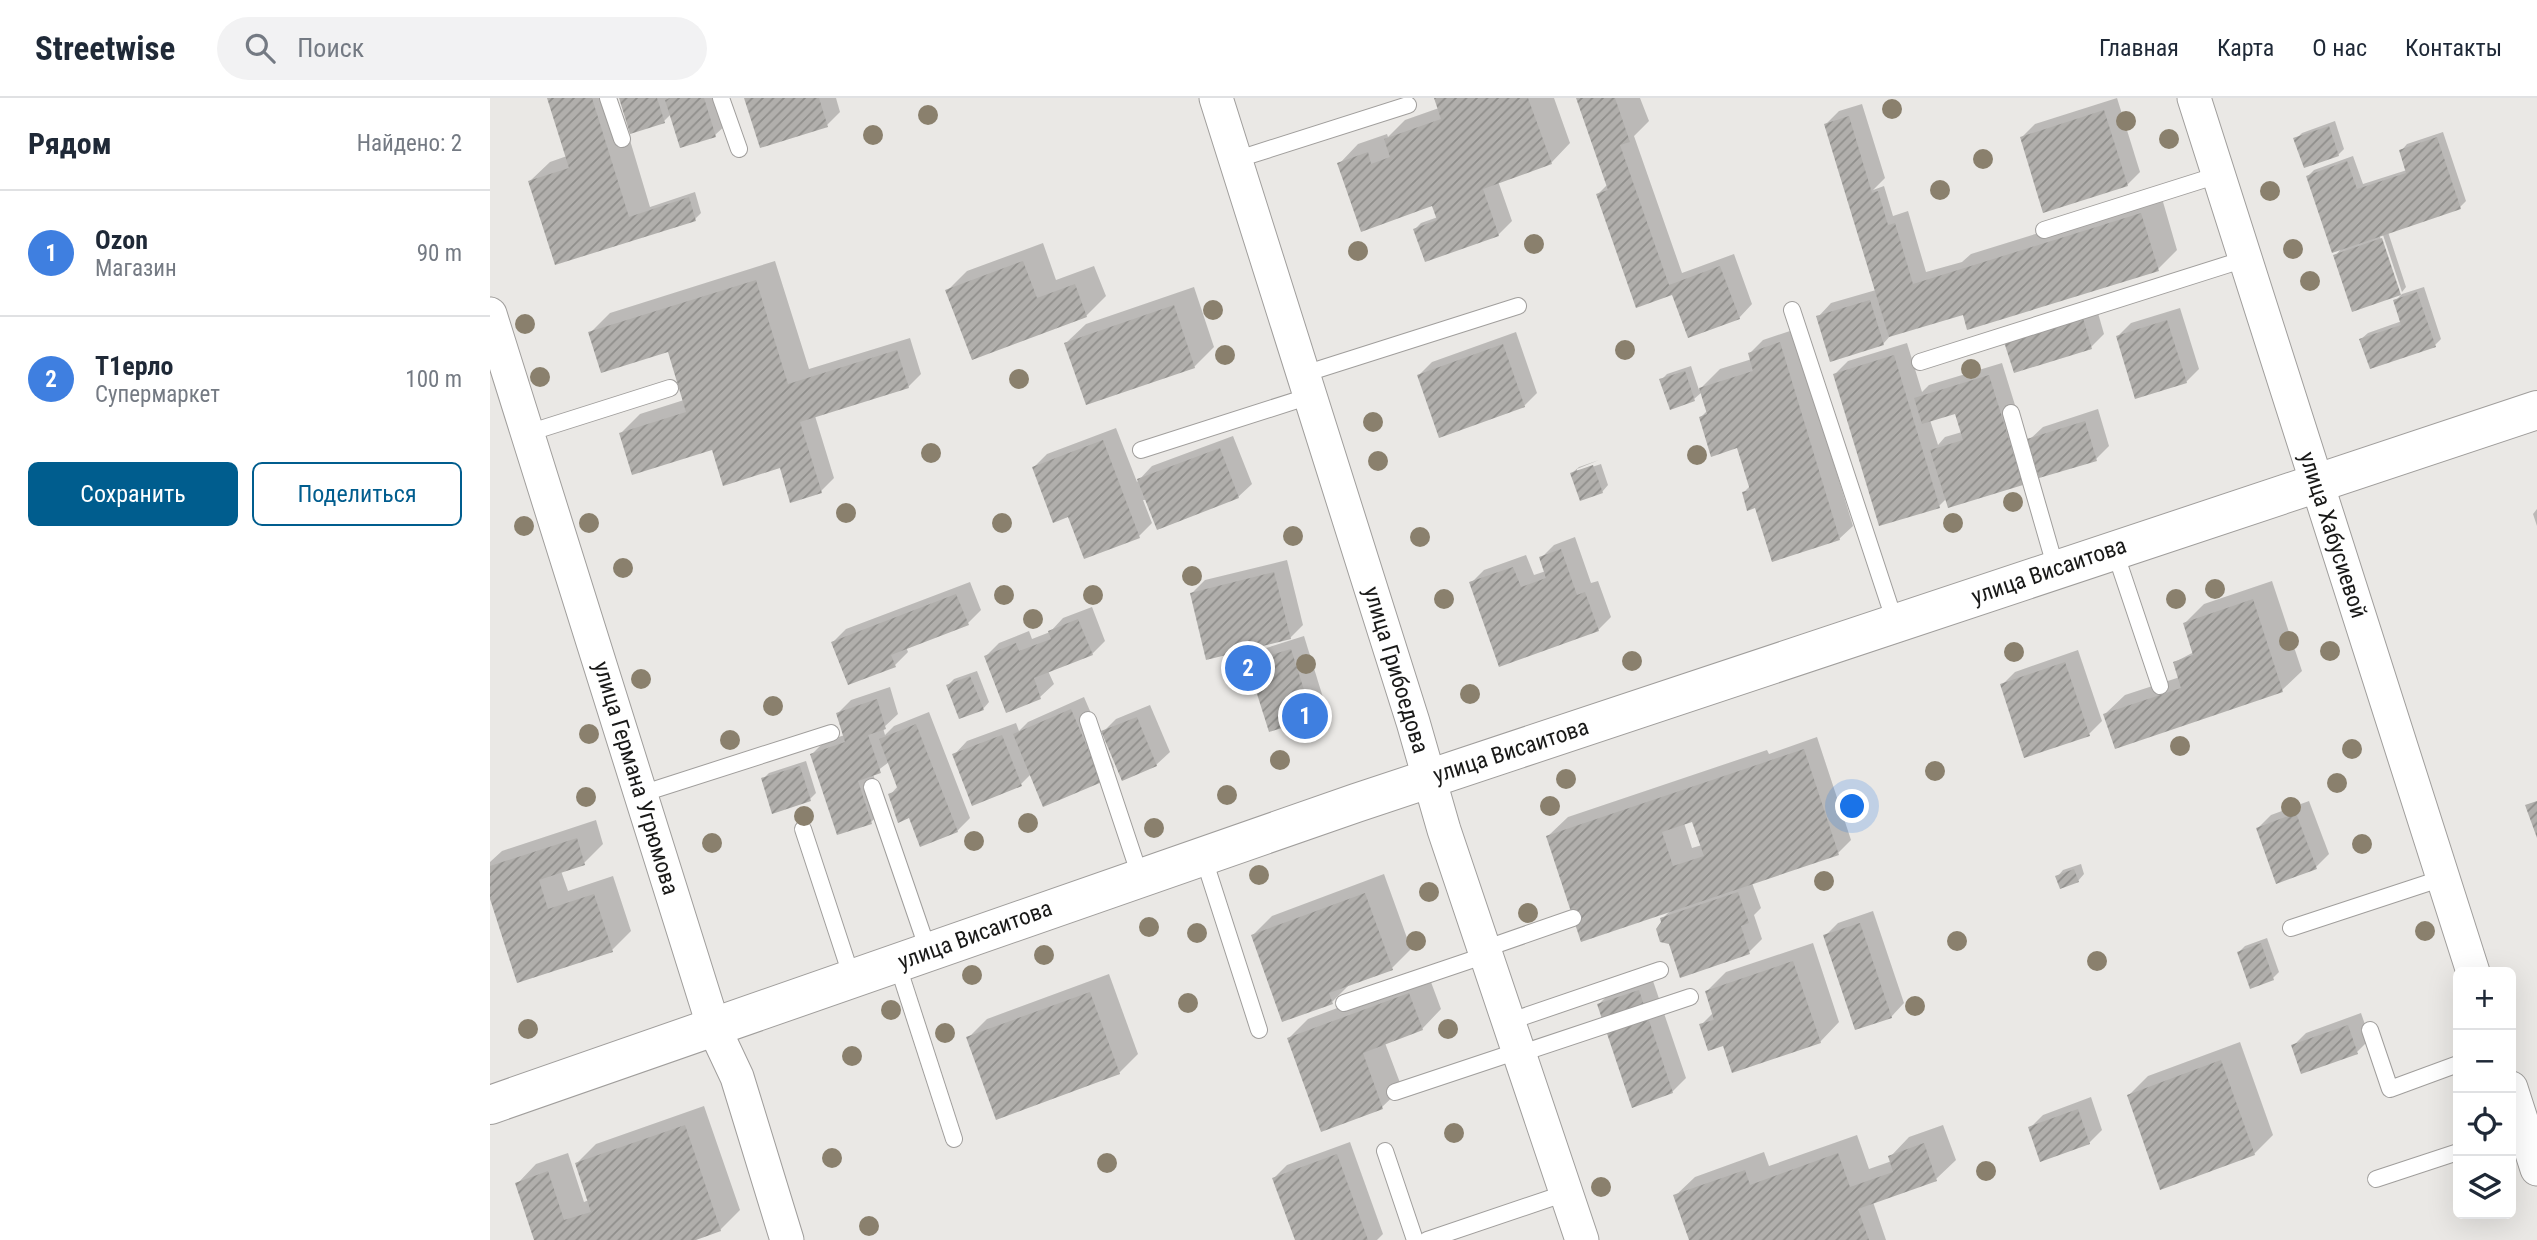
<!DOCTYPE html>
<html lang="ru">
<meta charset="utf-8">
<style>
body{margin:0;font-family:"Roboto Condensed",sans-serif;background:#f2f2f3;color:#1f2937}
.controls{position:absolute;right:21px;bottom:21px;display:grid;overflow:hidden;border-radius:10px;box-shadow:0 7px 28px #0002}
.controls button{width:63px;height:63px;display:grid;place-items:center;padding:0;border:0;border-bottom:2px solid #e0e1e3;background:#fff;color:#1f2937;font:35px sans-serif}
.you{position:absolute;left:1363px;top:709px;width:24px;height:24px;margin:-18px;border:5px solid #fff;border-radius:50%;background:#1a73e8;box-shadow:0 0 0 10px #1a73e833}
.badge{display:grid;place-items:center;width:46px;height:46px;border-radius:50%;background:#005d8e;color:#fff;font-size:23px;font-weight:700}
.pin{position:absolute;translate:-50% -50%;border:4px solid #fff;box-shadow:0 2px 7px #0006}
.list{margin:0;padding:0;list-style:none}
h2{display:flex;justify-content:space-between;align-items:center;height:91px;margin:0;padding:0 28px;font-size:30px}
h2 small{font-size:23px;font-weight:400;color:#747a83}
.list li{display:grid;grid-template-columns:46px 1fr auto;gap:21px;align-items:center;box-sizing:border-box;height:126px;padding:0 28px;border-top:2px solid #e0e1e3}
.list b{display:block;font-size:26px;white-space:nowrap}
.list p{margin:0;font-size:23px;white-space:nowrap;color:#747a83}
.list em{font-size:23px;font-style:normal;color:#747a83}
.actions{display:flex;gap:14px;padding:21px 28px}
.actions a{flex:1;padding:16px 0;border:2px solid #005d8e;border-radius:10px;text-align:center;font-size:24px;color:#005d8e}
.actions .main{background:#005d8e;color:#fff}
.icon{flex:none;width:38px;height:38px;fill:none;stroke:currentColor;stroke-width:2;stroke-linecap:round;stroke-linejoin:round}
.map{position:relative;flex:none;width:2047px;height:1142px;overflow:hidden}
header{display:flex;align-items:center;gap:42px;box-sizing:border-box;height:98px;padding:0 35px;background:#fff;border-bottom:2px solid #e0e1e3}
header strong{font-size:33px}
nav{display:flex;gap:38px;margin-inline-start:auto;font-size:24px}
.search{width:490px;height:63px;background:#f2f2f3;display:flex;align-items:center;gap:18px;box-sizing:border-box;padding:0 24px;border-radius:38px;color:#747a83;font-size:26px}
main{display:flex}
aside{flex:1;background:#fff}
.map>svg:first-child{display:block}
.shadow{fill:#0003;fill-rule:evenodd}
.building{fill:url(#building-hatch);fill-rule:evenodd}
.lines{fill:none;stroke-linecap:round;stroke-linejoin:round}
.service-casing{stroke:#a09e9c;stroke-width:18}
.minor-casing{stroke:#a09e9c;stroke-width:35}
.secondary-casing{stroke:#a09e9c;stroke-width:40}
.service{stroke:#fff;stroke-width:16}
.minor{stroke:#fff;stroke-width:33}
.secondary{stroke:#fff;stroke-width:38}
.tree{fill:#8a806d}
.labels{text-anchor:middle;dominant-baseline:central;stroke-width:5;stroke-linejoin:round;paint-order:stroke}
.street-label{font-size:23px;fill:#191918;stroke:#fff}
</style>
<header>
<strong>Streetwise</strong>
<div class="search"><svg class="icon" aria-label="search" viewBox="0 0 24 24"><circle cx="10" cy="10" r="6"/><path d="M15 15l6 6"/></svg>Поиск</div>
<nav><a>Главная</a><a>Карта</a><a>О нас</a><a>Контакты</a></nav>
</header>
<main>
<aside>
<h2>Рядом<small>Найдено: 2</small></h2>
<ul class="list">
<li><span class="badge" style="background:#3f7fe0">1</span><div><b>Ozon</b><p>Магазин</p></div><em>90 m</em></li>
<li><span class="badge" style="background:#3f7fe0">2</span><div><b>Т1ерло</b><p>Супермаркет</p></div><em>100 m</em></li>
</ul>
<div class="actions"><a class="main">Сохранить</a><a>Поделиться</a></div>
</aside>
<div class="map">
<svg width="2047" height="1142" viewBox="0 0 2047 1142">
<defs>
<pattern id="building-hatch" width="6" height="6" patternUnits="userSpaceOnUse" patternTransform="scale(1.75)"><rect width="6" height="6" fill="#b1afac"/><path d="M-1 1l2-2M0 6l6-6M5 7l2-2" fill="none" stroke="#8f8e8b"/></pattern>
</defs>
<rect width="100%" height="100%" fill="#eae8e5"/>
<g class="shadow">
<polygon points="59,0 119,0 139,39 160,109 205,94 211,115 205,121 66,165 40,83 60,64 77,58"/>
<polygon points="131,0 231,0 239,24 225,37 181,16 174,23"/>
<polygon points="256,0 346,0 350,14 337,27"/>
<polygon points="946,0 1064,0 1080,45 1061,65 1008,83 1022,123 1008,137 925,131 931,125 948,119 944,106 849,66 868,46 897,36 898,39 915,22 949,10"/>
<polygon points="1088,0 1150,0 1159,23 1144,38 1192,175 1244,156 1262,206 1249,220 1183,194 1108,96 1118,86"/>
<polygon points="1627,0 1650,74 1637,87 1532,39 1545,26"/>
<polygon points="1372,6 1395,80 1383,92 1394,88 1403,118 1418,113 1436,174 1472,164 1481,156 1671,97 1687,152 1668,171 1474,213 1401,237 1393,246 1328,219 1341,205 1386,192 1336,26 1349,13"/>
<polygon points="1845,23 1854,51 1848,57 1806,41 1812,35"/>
<polygon points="1953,34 1976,103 1970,109 1898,134 1916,189 1912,194 1891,131 1888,133 1910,195 1845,158 1853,149 1818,78 1824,72 1863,58 1873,86 1917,72 1911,53 1917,46"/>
<polygon points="553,145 566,182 604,168 616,198 596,218 457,193 477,173"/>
<polygon points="285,163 319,271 420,240 431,276 418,289 325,318 344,380 331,393 291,368 229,348 131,335 150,316 194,302 179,252 100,235 120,215"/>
<polygon points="704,189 724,249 704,269 576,245 596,226"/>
<polygon points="1934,189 1951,241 1945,247 1871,241 1878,235 1912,223 1905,203 1912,196"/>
<polygon points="1606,208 1614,236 1601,249 1516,245"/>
<polygon points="1690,210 1709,271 1696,284 1628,238 1641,225"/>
<polygon points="1303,232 1363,428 1349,441 1266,408 1253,395 1260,388 1248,348 1211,319 1218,312 1212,294 1204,301 1171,282 1177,276 1201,268 1209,292 1230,271 1262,261 1260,255 1273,242"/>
<polygon points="1026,234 1047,295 1034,308 929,277 942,264"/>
<path d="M 1417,245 L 1432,294 L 1439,287 L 1512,265 L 1545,372 L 1532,385 L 1457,400 L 1449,408 L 1345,276 L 1358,263 ZM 1466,314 L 1472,334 L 1455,339 L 1448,347 L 1440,322 Z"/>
<polygon points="1608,311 1619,348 1606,361 1539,342 1553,329"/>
<polygon points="626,330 647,384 662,368 743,338 762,386 748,399 653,402 662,425 649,438 579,416 544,369 557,356"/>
<polygon points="1109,362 1087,371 1087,374 1111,366 1118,387 1112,394 1082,375 1089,369"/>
<polygon points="2047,411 2047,428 2043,416"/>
<polygon points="1085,439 1101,485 1108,483 1121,519 1108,532 981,485 994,472 1036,457 1044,477 1056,473 1051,460 1064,447"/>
<polygon points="797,462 813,527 800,540 702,495 715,482"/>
<polygon points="1782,483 1812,573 1792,592 1626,648 1615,616 1635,597 1690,579 1685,564 1704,554 1695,525 1714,506"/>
<polygon points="480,484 491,512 478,525 416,549 418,554 405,567 343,544 356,531"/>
<polygon points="602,509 615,543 602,556 558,573 564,586 550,599 517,612 496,558 509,545 539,533 542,541 560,534 573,520"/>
<polygon points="814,538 835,606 822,619 759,565 773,551"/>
<polygon points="1588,552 1612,623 1599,636 1512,587 1525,574"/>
<polygon points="487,573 499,604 493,611 458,587 464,581"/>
<polygon points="400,589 408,616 393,630 395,637 404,628 439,614 480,720 467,733 420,718 400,697 408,688 399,664 383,676 394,711 381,724 322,656 335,643 355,637 348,615 361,602"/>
<polygon points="594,599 624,669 611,683 541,676 531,686 464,657 477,643 526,625 529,633 538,624"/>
<polygon points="660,607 680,654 666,667 613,634 626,621"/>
<path d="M 1327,639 L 1361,742 L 1348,755 L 1262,785 L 1271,810 L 1264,817 L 1272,841 L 1259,854 L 1173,825 L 1172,821 L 1181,812 L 1058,738 L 1078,719 L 1277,652 L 1279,656 ZM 1204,722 L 1212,747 L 1202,750 L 1194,725 Z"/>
<polygon points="316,663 326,695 320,701 273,681 279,675"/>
<polygon points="1819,703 1839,756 1826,769 1768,730 1781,717"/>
<polygon points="106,722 113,746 94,765 71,773 78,793 123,778 141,833 122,852 0,796 0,764 12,753"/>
<polygon points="1591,766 1594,776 1588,783 1567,779 1573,772"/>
<polygon points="894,776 921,851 902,870 861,885 842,904 763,837 782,818"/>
<polygon points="1383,813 1414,905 1401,919 1335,838 1348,825"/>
<polygon points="1777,840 1789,874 1783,880 1749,854 1755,848"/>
<polygon points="1323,845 1349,924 1330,944 1211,927 1224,914 1217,893 1236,874"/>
<polygon points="619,876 648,956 629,975 478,940 497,921"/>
<polygon points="938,876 951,911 932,931 895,945 912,990 892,1009 832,1032 799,940 818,921"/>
<polygon points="1162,880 1196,980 1182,994 1109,906 1122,893"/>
<polygon points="1871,915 1880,941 1867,954 1803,948 1816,935"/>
<polygon points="1750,944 1783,1037 1764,1056 1639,997 1658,978"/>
<polygon points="1601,999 1612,1032 1599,1045 1540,1030 1553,1017"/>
<polygon points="214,1008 250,1112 230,1132 200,1142 46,1142 27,1086 46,1066 78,1055 94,1104 99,1102 87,1065 106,1046"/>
<polygon points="1453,1027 1466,1062 1446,1081 1383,1104 1396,1142 1201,1142 1185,1098 1205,1079 1274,1054 1279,1068 1367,1037 1379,1071 1402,1063 1400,1059 1419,1039"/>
<polygon points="860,1044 893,1136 887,1142 806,1142 784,1080 797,1067"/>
</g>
<g class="building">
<polygon points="57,0 102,0 139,119 199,99 206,123 65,167 38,83 79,70"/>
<polygon points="129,0 167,0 175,25 140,36"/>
<polygon points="180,0 214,0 226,39 190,50 175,2"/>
<polygon points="254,0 329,0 338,29 270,50"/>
<polygon points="944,0 1038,0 1062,66 993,91 1009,138 935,164 923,131 947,122 942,108 871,134 847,65 878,54 881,66 900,59 894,41 951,21"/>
<polygon points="1086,0 1125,0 1140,44 1130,47 1179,187 1230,168 1250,221 1198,240 1182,197 1146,210 1106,96 1118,92"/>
<polygon points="1614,12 1638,88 1553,115 1530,39"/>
<polygon points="1359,18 1382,95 1388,93 1398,127 1405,125 1423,186 1651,115 1669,173 1477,232 1473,217 1399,239 1334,26"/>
<polygon points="1839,28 1849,58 1814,70 1803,40"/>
<polygon points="1947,39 1971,111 1842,155 1816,78 1857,63 1867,91 1916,75 1909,52"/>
<polygon points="1892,140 1911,197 1862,214 1843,157"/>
<polygon points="533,163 547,200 585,186 597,219 482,262 455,192"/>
<polygon points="266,182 298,286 407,252 419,290 310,324 332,395 300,405 290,370 233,388 222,352 142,377 129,335 196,314 178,254 111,275 98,234"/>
<polygon points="1927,194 1946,249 1880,271 1869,241 1911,227 1903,202"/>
<polygon points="1380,202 1394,247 1340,264 1326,218"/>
<polygon points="684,207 705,270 596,307 574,245"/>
<polygon points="1593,220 1602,251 1524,275 1514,244"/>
<polygon points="1677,222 1697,285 1645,301 1626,238"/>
<polygon points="1290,244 1350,442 1282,464 1265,410 1257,413 1252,394 1260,392 1247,350 1221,359 1209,319 1217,316 1209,290 1263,273 1258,255"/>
<polygon points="1013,246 1035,309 949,340 927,277"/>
<polygon points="1404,257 1450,410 1389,428 1343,276"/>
<polygon points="1195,273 1205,303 1180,312 1169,281"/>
<polygon points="1499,277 1533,387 1458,410 1440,352 1473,342 1465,316 1432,326 1424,300"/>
<polygon points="1595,323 1607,363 1549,380 1537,341"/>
<polygon points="613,342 650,440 594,461 578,419 563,425 542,369"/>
<polygon points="730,350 749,400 667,432 647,381"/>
<polygon points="1103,367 1113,395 1090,403 1080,375"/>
<polygon points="1071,451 1087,497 1095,494 1109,533 1009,569 979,484 1023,469 1031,489 1056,480 1049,459"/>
<polygon points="784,474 801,541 716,562 700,495"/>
<polygon points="466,496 479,527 401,557 406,569 358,587 341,544"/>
<polygon points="1763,501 1793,594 1625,651 1613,616 1691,590 1683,564 1703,557 1693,525"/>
<polygon points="588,521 603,557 544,580 551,601 516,615 494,558 526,545 529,553 561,541 558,533"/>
<polygon points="801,551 823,620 779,634 757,564"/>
<polygon points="1575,564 1600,638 1534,660 1510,586"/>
<polygon points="480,578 494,612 469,621 456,587"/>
<polygon points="387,601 396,631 378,637 391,675 368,683 382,726 347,737 320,656 355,644 346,615"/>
<polygon points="581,611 612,684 553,709 523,636"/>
<polygon points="647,619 667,668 632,683 611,633"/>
<polygon points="426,626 468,734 430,749 419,720 408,725 398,696 408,692 389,641"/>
<polygon points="512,637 532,688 482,708 462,656"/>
<path d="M 1314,651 L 1349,757 L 1091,844 L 1056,738 ZM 1202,724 L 1214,758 L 1183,768 L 1172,734 Z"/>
<polygon points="310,668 321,703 282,716 271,680"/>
<polygon points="2047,703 2047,740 2035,707"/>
<polygon points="1806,715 1827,771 1786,786 1766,730"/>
<polygon points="87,740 95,767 49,782 58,811 104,796 123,854 27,885 0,801 0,768"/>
<polygon points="1584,771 1589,784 1570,791 1565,778"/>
<polygon points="1248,794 1259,825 1251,828 1260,856 1190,880 1179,846 1170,844 1166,831 1171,824 1170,820"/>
<polygon points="875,795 903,872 839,895 843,906 792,924 761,837"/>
<polygon points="1370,825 1402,920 1365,932 1333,837"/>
<polygon points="1771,845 1784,882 1760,891 1747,854"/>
<polygon points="1303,863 1331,945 1242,975 1233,948 1218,953 1209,926 1224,922 1215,893"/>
<polygon points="1149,892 1183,995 1142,1010 1107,906"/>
<polygon points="600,894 630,976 506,1022 476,939"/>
<polygon points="919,895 933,932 873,955 893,1011 831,1034 797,940"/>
<polygon points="1858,927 1868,956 1811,976 1801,947"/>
<polygon points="1731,962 1765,1057 1670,1092 1637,997"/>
<polygon points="1588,1011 1600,1046 1550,1064 1538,1029"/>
<polygon points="195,1027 231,1133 206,1142 44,1142 25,1085 58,1073 74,1122 101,1114 85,1065"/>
<polygon points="1434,1045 1447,1083 1368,1111 1379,1142 1199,1142 1183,1097 1255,1072 1260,1087 1348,1055 1360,1089 1403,1074 1398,1058"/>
<polygon points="847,1056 878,1142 805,1142 782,1080"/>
</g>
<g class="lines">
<g class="service-casing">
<g id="service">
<polyline points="118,0 132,41"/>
<polyline points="231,0 249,51"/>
<polyline points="745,62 918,7"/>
<polyline points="1554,132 1728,77"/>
<polyline points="1302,212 1405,524"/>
<polyline points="1430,264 1755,161"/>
<polyline points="814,276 1028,208"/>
<polyline points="1521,315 1566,471"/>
<polyline points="38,335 180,290"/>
<polyline points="651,352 820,298"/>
<polyline points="1624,451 1670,588"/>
<polyline points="598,622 650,778"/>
<polyline points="382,689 439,855"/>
<polyline points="151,696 341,635"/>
<polyline points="313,731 362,880"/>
<polyline points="713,758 769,932"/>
<polyline points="1801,830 1953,780"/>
<polyline points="994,851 1083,820"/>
<polyline points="407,865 464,1041"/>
<polyline points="854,905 996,857"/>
<polyline points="1018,924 1170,872"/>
<polyline points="1880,932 1900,991 1968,966"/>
<polyline points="1029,956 1200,899"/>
<polyline points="905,994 1028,953"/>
<polyline points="895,1053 925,1142"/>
<polyline points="1886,1081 1968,1054"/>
<polyline points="937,1142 1076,1095"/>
</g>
</g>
<g class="minor-casing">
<g id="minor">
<polyline points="726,0 923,624 954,732 1092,1142"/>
<polyline points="1704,0 1983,874"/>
<polyline points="0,216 224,930 247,979 297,1142"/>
<polyline points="2021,990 2047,1071"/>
</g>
</g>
<g class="secondary-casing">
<polyline id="secondary" points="0,1007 866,705 2047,312"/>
</g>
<use href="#service" class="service"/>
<use href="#minor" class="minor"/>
<use href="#secondary" class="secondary"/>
</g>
<g class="tree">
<circle cx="1402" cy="11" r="10"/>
<circle cx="438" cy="17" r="10"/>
<circle cx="1636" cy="23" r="10"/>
<circle cx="383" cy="37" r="10"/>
<circle cx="1679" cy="41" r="10"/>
<circle cx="1493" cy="61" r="10"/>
<circle cx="1450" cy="92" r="10"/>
<circle cx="1780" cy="93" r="10"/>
<circle cx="1044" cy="146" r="10"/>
<circle cx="1803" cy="151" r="10"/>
<circle cx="868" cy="153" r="10"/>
<circle cx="1820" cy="183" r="10"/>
<circle cx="723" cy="212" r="10"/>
<circle cx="35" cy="226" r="10"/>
<circle cx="1135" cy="252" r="10"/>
<circle cx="735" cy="257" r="10"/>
<circle cx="1481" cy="271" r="10"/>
<circle cx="50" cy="279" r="10"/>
<circle cx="529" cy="281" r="10"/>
<circle cx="883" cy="324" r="10"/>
<circle cx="441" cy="355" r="10"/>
<circle cx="1207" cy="357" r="10"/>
<circle cx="888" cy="363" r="10"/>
<circle cx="1523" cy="404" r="10"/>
<circle cx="356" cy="415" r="10"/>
<circle cx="99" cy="425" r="10"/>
<circle cx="512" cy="425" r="10"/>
<circle cx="1463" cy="425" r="10"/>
<circle cx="34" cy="428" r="10"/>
<circle cx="803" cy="438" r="10"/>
<circle cx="930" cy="439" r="10"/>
<circle cx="133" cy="470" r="10"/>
<circle cx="702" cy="478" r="10"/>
<circle cx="1725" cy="491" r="10"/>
<circle cx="514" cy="497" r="10"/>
<circle cx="603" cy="497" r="10"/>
<circle cx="954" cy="501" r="10"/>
<circle cx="1686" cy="501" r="10"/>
<circle cx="543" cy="521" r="10"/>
<circle cx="1799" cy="543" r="10"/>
<circle cx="1840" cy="553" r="10"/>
<circle cx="1524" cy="554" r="10"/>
<circle cx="1142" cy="563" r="10"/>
<circle cx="816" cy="566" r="10"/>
<circle cx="151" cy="581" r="10"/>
<circle cx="980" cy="596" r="10"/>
<circle cx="283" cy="608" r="10"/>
<circle cx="99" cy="636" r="10"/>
<circle cx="240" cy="642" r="10"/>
<circle cx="1690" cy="648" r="10"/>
<circle cx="1862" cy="651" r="10"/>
<circle cx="790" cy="662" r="10"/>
<circle cx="1445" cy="673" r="10"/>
<circle cx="1076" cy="681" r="10"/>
<circle cx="1847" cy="685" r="10"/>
<circle cx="737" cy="697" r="10"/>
<circle cx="96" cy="699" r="10"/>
<circle cx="1060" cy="708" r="10"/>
<circle cx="1801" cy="709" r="10"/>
<circle cx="314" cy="718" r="10"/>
<circle cx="538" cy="725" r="10"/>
<circle cx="664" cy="730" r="10"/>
<circle cx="484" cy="743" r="10"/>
<circle cx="222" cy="745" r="10"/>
<circle cx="1872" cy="746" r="10"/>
<circle cx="769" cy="777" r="10"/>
<circle cx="1334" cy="783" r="10"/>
<circle cx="939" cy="794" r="10"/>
<circle cx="1038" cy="815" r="10"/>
<circle cx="659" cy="829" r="10"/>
<circle cx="1935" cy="833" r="10"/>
<circle cx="707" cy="835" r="10"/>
<circle cx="926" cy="843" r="10"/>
<circle cx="1467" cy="843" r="10"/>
<circle cx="554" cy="857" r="10"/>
<circle cx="1607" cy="863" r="10"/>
<circle cx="482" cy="877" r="10"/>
<circle cx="698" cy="905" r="10"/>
<circle cx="1425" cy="908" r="10"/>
<circle cx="401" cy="912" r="10"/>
<circle cx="38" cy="931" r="10"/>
<circle cx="958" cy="931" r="10"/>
<circle cx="455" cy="935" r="10"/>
<circle cx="362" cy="958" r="10"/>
<circle cx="964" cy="1035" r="10"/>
<circle cx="342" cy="1060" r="10"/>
<circle cx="617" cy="1065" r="10"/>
<circle cx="1496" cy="1073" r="10"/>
<circle cx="1111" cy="1089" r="10"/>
<circle cx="379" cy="1128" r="10"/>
</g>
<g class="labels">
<g class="street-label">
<text transform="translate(1843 437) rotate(72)">улица Хабусиевой</text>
<text transform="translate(1559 473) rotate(-19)">улица Висаитова</text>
<text transform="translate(906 572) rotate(73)">улица Грибоедова</text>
<text transform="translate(1021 653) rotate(-18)">улица Висаитова</text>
<text transform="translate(146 680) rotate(73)">улица Германа Угрюмова</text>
<text transform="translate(485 837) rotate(-20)">улица Висаитова</text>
</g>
</g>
</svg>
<div class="controls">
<button>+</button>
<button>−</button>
<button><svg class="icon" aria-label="locate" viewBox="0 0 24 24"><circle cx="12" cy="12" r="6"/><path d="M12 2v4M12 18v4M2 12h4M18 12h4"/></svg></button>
<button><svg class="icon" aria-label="layers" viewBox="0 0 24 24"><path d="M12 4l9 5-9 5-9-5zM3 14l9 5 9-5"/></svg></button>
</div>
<div class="you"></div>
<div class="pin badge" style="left:815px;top:618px;background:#3f7fe0">1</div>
<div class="pin badge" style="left:758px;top:570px;background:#3f7fe0">2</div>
</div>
</main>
